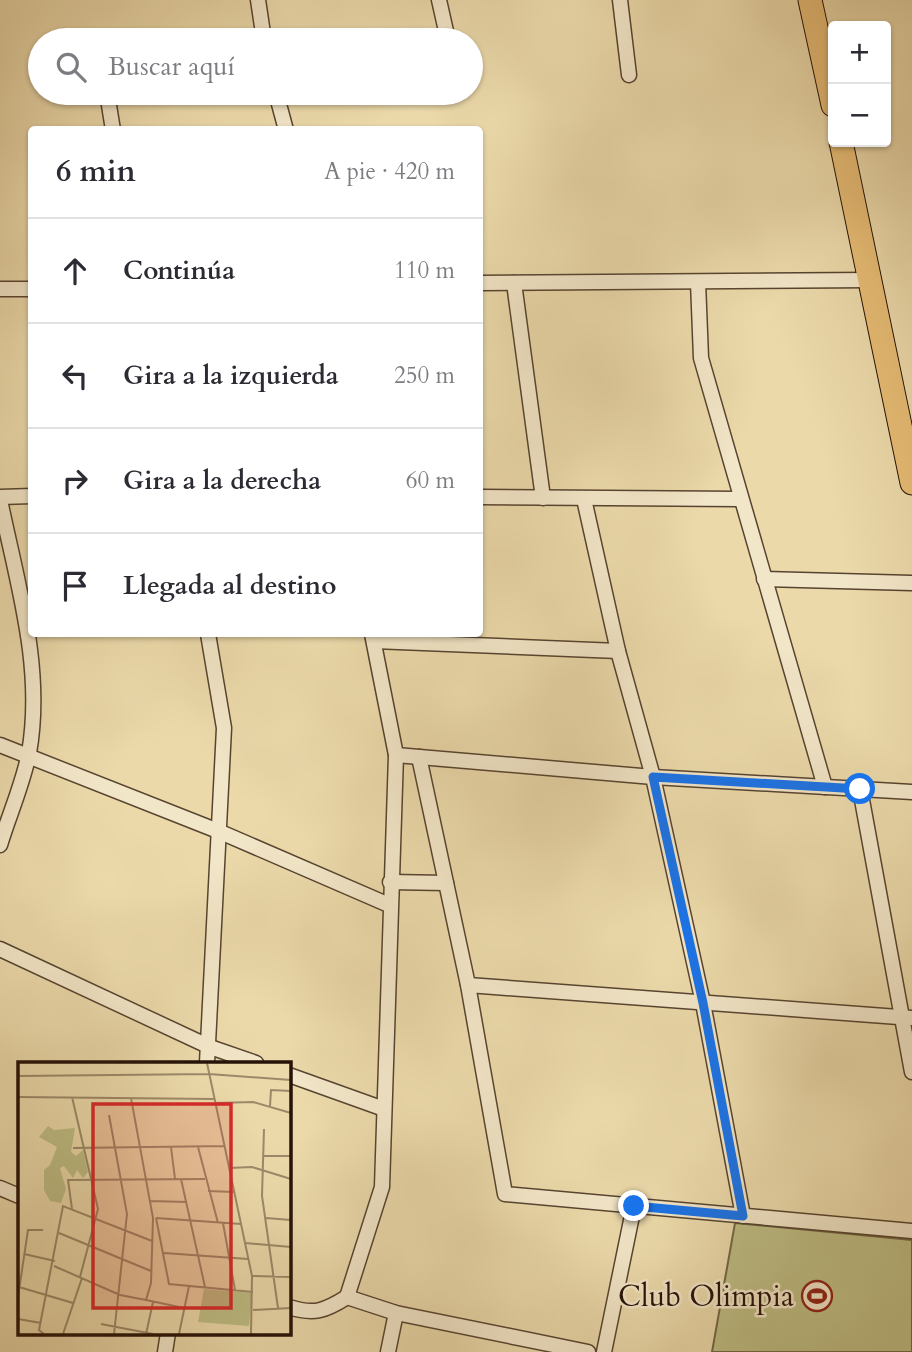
<!DOCTYPE html>
<html lang="es">
<meta charset="utf-8">
<style>
body{margin:0;font-family:Cardo,serif;background:#f7f7f7;color:#2b2b33}
.controls{position:absolute;right:21px;top:21px;display:grid;overflow:hidden;border-radius:7px;box-shadow:0 2px 5px #0004}
.controls button{width:63px;height:63px;display:grid;place-items:center;padding:0;border:0;border-bottom:2px solid #e1e1e2;background:#fff;color:#2b2b33;font:35px sans-serif}
.stop{position:absolute;width:21px;height:21px;margin:-16px;border:5px solid #1a73e8;border-radius:50%;background:#fff}
.stop.end{background:#1a73e8;border-color:#fff;box-shadow:0 2px 7px #0008}
.list{margin:0;padding:0;list-style:none}
h2{display:flex;justify-content:space-between;align-items:center;height:91px;margin:0;padding:0 28px;font-size:30px}
h2 small{font-size:23px;font-weight:400;color:#7c7c81}
.list li{display:grid;grid-template-columns:46px 1fr auto;gap:21px;align-items:center;box-sizing:border-box;height:105px;padding:0 28px;border-top:2px solid #e1e1e2}
.list b{display:block;font-size:26px;white-space:nowrap}
.list em{font-size:23px;font-style:normal;color:#7c7c81}
.icon{flex:none;width:38px;height:38px;fill:none;stroke:currentColor;stroke-width:2;stroke-linecap:round;stroke-linejoin:round}
.map{position:relative;flex:none;width:912px;height:1352px;overflow:hidden}
.search{position:absolute;background:#fff;box-shadow:0 2px 5px #0004;left:28px;top:28px;width:455px;height:77px;display:flex;align-items:center;gap:18px;box-sizing:border-box;padding:0 24px;border-radius:38px;color:#7c7c81;font-size:26px}
.panel{position:absolute;background:#fff;box-shadow:0 2px 5px #0004;left:28px;top:126px;width:455px;height:511px;border-radius:7px}
.map>svg:first-child{display:block}
.green{fill:#bebd84;stroke:#726846;stroke-width:2}
.lines{fill:none;stroke-linecap:round;stroke-linejoin:round}
.street-casing{stroke:#574430;stroke-width:17}
.primary-casing{stroke:#261207;stroke-width:25}
.street{stroke:#f2e6c8;stroke-width:14}
.primary{stroke:#e6bc75;stroke-width:23}
.route{stroke:#1a73e8;stroke-width:9}
.labels{text-anchor:middle;dominant-baseline:central;stroke-width:5;stroke-linejoin:round;paint-order:stroke}
.poi-label{font-size:30px;fill:#261207;stroke:#f2e6c8;text-anchor:end}
.inset-road{fill:none;stroke:#9c8969;stroke-width:2}
.view{fill:#d62828;fill-opacity:0.15;stroke:#d62828;stroke-width:3.5}
.inset-edge{fill:none;stroke:#261207;stroke-width:3.5}
</style>
<div class="map">
<svg width="912" height="1352" viewBox="0 0 912 1352">
<rect width="100%" height="100%" fill="#ebd9aa"/>
<filter id="stains"><feTurbulence type="fractalNoise" baseFrequency=".00286" numOctaves="4"/><feColorMatrix values="0 0 0 0 .2 0 0 0 0 .09 0 0 0 0 .02 0 0 0 .5 -.17"/></filter>
<radialGradient id="worn" r=".72"><stop offset=".6" stop-color="#630" stop-opacity="0"/><stop offset="1" stop-color="#630" stop-opacity=".3"/></radialGradient>
<polygon class="green" points="735,1223 912,1240 912,1352 712,1352"/>
<g class="lines">
<g class="street-casing">
<g id="street">
<polyline points="258,0 264,40"/>
<polyline points="439,0 448,40"/>
<polyline points="620,0 629,75"/>
<polyline points="107,93 113,130"/>
<polyline points="276,93 286,130"/>
<polyline points="698,282 701,358 825,787"/>
<polyline points="480,283 871,280"/>
<polyline points="514,283 543,498"/>
<polyline points="0,289 32,289"/>
<polyline points="0,497 32,496"/>
<polyline points="480,497 739,499"/>
<polyline points="584,499 618,651 653,777 703,1003 743,1216"/>
<path d="M 0,500 C 17,583 44,668 29,753 C 23,784 9,815 0,845"/>
<polyline points="764,579 912,583"/>
<polyline points="372,634 396,755 382,1187 347,1297 396,1313 588,1352"/>
<polyline points="374,641 618,651"/>
<polyline points="0,745 218,831 389,905"/>
<polyline points="396,755 653,777 912,792"/>
<polyline points="419,757 468,985 505,1194 912,1231"/>
<polyline points="860,789 912,1072"/>
<polyline points="390,882 446,883"/>
<polyline points="0,949 210,1047 256,1063"/>
<polyline points="468,985 912,1018"/>
<polyline points="207,1063 224,728 208,634"/>
<polyline points="289,1075 384,1109"/>
<polyline points="0,1188 19,1196"/>
<path d="M 289,1307 C 314,1315 325,1311 347,1297"/>
<polyline points="165,1352 168,1333"/>
<polyline points="388,1352 396,1313"/>
<polyline points="604,1352 634,1206"/>
</g>
</g>
<g class="primary-casing">
<g id="primary">
<polyline points="810,0 833,105"/>
<polyline points="841,142 912,483"/>
</g>
</g>
<use href="#street" class="street"/>
<use href="#primary" class="primary"/>
</g>
<g class="lines">
<polyline class="route" points="634,1206 743,1216 703,1003 653,777 860,789"/>
</g>
<defs>
<g id="stadium-ring" transform="scale(1.575)"><circle r="9.5" fill="#f2e6c8" stroke="#8f2418" stroke-width="1.5"/><path d="M0-5a6.5 5 0 1 0 0 10a6.5 5 0 1 0 0-10ZM-3.5-1.8h7v3.6h-7Z" fill="#8f2418"/></g>
</defs>
<g fill-rule="evenodd">
<use href="#stadium-ring" x="817" y="1296"/>
</g>
<g class="labels">
<g class="poi-label">
<text x="794" y="1296">Club Olimpia</text>
</g>
</g>
<g transform="translate(18 1062)">
<rect width="273" height="273" fill="#ebd9aa"/>
<path d="M 30,64 L 36,68 L 57,66 L 53,90 L 58,94 L 65,88 L 70,110 L 65,116 L 59,108 L 55,116 L 46,104 L 42,106 L 48,127 L 43,141 L 32,139 L 26,128 L 26,108 L 32,103 L 39,85 L 21,75 ZM 186,227 L 234,231 L 231,264 L 180,260 Z" fill="#bebd84"/>
<path class="inset-road" d="M 189,1 L 234,214 L 233,272M 0,14 L 191,12 L 273,18M 0,35 L 196,37M 54,35 L 80,147 L 62,215M 113,36 L 135,156 L 133,221 L 128,238 L 166,246M 197,41 L 235,40 L 273,51M 252,44 L 253,28 L 273,29M 91,53 L 109,152 L 96,272M 246,67 L 244,134 L 260,246M 153,85 L 157,117M 180,85 L 200,161M 55,86 L 207,84M 245,94 L 273,94M 211,106 L 234,105 L 273,117M 163,117 L 187,225M 190,129 L 216,130M 132,139 L 169,140M 54,147 L 50,118 L 187,117M 138,156 L 151,222 L 235,230M 138,156 L 223,162M 248,156 L 273,158M 205,161 L 217,228M 41,171 L 133,209M 227,181 L 273,185M 146,191 L 230,197M 6,192 L 37,199M 36,204 L 102,233 L 128,238M 234,214 L 273,215M 1,225 L 55,241M 0,235 L 10,168 L 25,168M 235,248 L 273,246M 0,257 L 23,261M 83,262 L 135,272M 26,272 L 21,268 L 45,144 L 134,179M 45,272 L 64,216M 128,272 L 135,240M 161,272 L 171,224"/>
<path class="view" d="M 75,42 L 213,42 L 213,246 L 75,246 Z"/>
<rect width="273" height="273" class="inset-edge"/>
</g>
<rect width="100%" height="100%" filter="url(#stains)"/>
<rect width="100%" height="100%" fill="url(#worn)"/>
</svg>
<div class="controls">
<button>+</button>
<button>−</button>
</div>
<div class="stop" style="left:860px;top:789px"></div>
<div class="stop end" style="left:634px;top:1206px"></div>
<div class="search"><svg class="icon" aria-label="search" viewBox="0 0 24 24"><circle cx="10" cy="10" r="6"/><path d="M15 15l6 6"/></svg>Buscar aquí</div>
<section class="panel">
<h2>6 min<small>A pie · 420 m</small></h2>
<ul class="list">
<li><svg class="icon" aria-label="ahead" viewBox="0 0 24 24"><path d="M12 20V5M6 11l6-6 6 6"/></svg><div><b>Continúa</b></div><em>110 m</em></li>
<li><svg class="icon" aria-label="left" viewBox="0 0 24 24"><path d="M17 20v-9H6M10 6l-5 5 5 5"/></svg><div><b>Gira a la izquierda</b></div><em>250 m</em></li>
<li><svg class="icon" aria-label="right" viewBox="0 0 24 24"><path d="M7 20v-9h11M14 6l5 5-5 5"/></svg><div><b>Gira a la derecha</b></div><em>60 m</em></li>
<li><svg class="icon" aria-label="arrive" viewBox="0 0 24 24"><path d="M6 21V4h12l-3 4 3 4H6"/></svg><div><b>Llegada al destino</b></div></li>
</ul>
</section>
</div>
